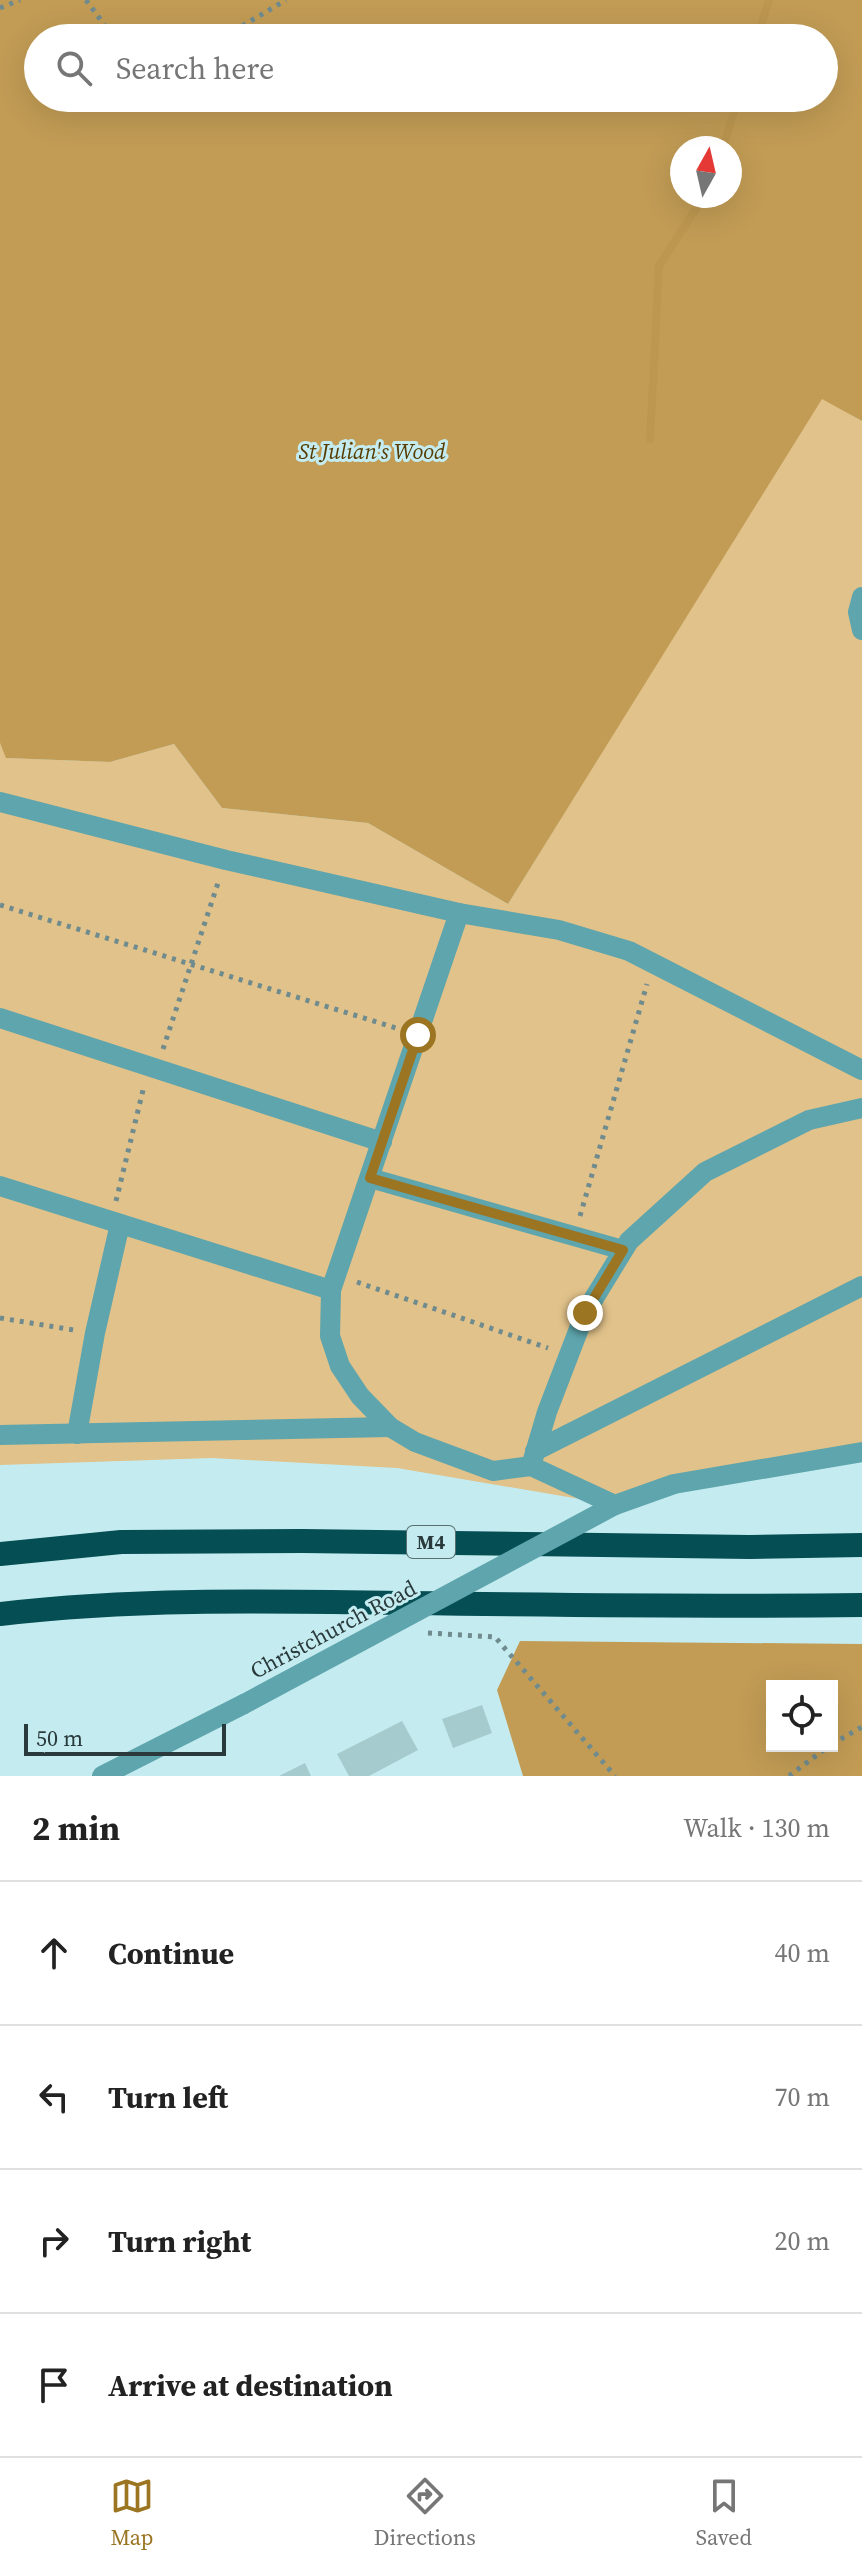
<!DOCTYPE html>
<meta charset="utf-8">
<style>
body{margin:0;font-family:"Source Serif 4",serif;background:#f2f2f2;color:#222}
.controls{position:absolute;right:24px;bottom:24px;display:grid;overflow:hidden;border-radius:0px;box-shadow:0 8px 32px #0002}
.controls button{width:72px;height:72px;display:grid;place-items:center;padding:0;border:0;border-bottom:2px solid #e0e0e0;background:#fff;color:#222;font:40px sans-serif}
.compass{position:absolute;left:670px;top:136px;width:72px;height:72px;border-radius:50%;background:#fff;box-shadow:0 8px 32px #0002;rotate:8deg}
.scale{position:absolute;left:24px;bottom:20px;width:202px;box-sizing:border-box;padding-left:8px;border:4px solid #2a3a3c;border-top:0;font-size:22px;line-height:28px;white-space:nowrap;color:#2a3a3c;-webkit-text-stroke:6px #c4ecf0;paint-order:stroke}
.stop{position:absolute;width:24px;height:24px;margin:-18px;border:6px solid #9c7522;border-radius:50%;background:#fff}
.stop.end{background:#9c7522;border-color:#fff;box-shadow:0 2px 8px #0008}
.list{margin:0;padding:0;list-style:none}
h2{display:flex;justify-content:space-between;align-items:center;height:104px;margin:0;padding:0 32px;font-size:34px}
h2 small{font-size:26px;font-weight:400;color:#767676}
.list li{display:grid;grid-template-columns:52px 1fr auto;gap:24px;align-items:center;box-sizing:border-box;height:144px;padding:0 32px;border-top:2px solid #e0e0e0}
.list b{display:block;font-size:30px;white-space:nowrap}
.list em{font-size:26px;font-style:normal;color:#767676}
.icon{flex:none;width:44px;height:44px;fill:none;stroke:currentColor;stroke-width:2;stroke-linecap:round;stroke-linejoin:round}
.map{position:relative;flex:none;width:862px;height:1776px;overflow:hidden}
.search{position:absolute;background:#fff;box-shadow:0 8px 32px #0002;left:24px;right:24px;top:24px;height:88px;display:flex;align-items:center;gap:20px;box-sizing:border-box;padding:0 28px;border-radius:44px;color:#767676;font-size:30px}
.sheet{height:680px;background:#fff}
nav{display:flex;justify-content:space-around;align-items:center;box-sizing:border-box;height:112px;border-top:2px solid #e0e0e0;background:#fff;font-size:22px;color:#767676}
nav a{display:grid;justify-items:center;gap:4px}
nav .on{color:#9c7522}
.map>svg:first-child{display:block}
.green{fill:#e1c28a}
.forest{fill:#c29c55;fill-rule:evenodd}
.lines{fill:none;stroke-linecap:round;stroke-linejoin:round}
.stream{stroke:#bd9750;stroke-width:8}
.building{fill:#a5cbcf}
.path{stroke:#708b8e;stroke-width:5;stroke-dasharray:4 6;stroke-linecap:butt}
.minor{stroke:#5ea5ad;stroke-width:20}
.highway{stroke:#054e54;stroke-width:24}
.minor-bridge{stroke:#5ea5ad;stroke-width:20}
.route{stroke:#9c7522;stroke-width:10}
.labels{text-anchor:middle;dominant-baseline:central;stroke-width:6;stroke-linejoin:round;paint-order:stroke}
.shield{fill:#c4ecf0;stroke:#586f72;stroke-width:2}
.shield-label{font-size:20px;font-weight:bold;fill:#2a3a3c}
.park-label{font-size:22px;font-style:italic;fill:#563c00;stroke:#c4ecf0}
.street-label{font-size:22px;fill:#2a3a3c;stroke:#c4ecf0}
</style>
<div class="map">
<svg width="862" height="1776" viewBox="0 0 862 1776">
<rect width="100%" height="100%" fill="#c4ecf0"/>
<polygon class="green" points="821,397 862,421 862,1452 615,1505 397,1468 212,1458 0,1465 0,743 7,758 110,762 174,744 222,808 368,823 508,904"/>
<g class="forest">
<path d="M 0,0 L 862,0 L 862,421 L 822,399 L 508,904 L 368,823 L 222,808 L 174,744 L 110,762 L 6,758 L 0,743 ZM 38,38 L 824,38 L 824,98 L 38,98 ZM 682,148 L 730,148 L 730,196 L 682,196 Z"/>
<path d="M 520,1641 L 862,1644 L 862,1776 L 523,1776 L 497,1690 ZM 772,1686 L 832,1686 L 832,1746 L 772,1746 Z"/>
</g>
<g class="lines">
<g class="stream">
<polyline points="757,38 769,0"/>
<polyline points="723,148 738,98"/>
<polyline points="650,439 659,266 704,196"/>
</g>
</g>
<g class="building">
<polygon points="482,1705 492,1733 453,1748 442,1719"/>
<polygon points="402,1721 418,1750 369,1776 349,1776 337,1754"/>
<polygon points="305,1763 311,1776 279,1776"/>
</g>
<g class="lines">
<g class="path">
<polyline points="86,0 114,38"/>
<polyline points="0,8 20,0"/>
<polyline points="215,38 237,29 286,0"/>
<polyline points="0,905 396,1028"/>
<polyline points="163,1049 219,880"/>
<polyline points="116,1201 144,1086"/>
<polyline points="580,1216 647,984"/>
<polyline points="357,1282 548,1348"/>
<polyline points="0,1318 74,1330"/>
<polyline points="428,1633 495,1637 615,1776"/>
<polyline points="832,1744 862,1727"/>
<polyline points="789,1776 829,1746"/>
</g>
<g class="minor">
<polyline points="862,597 858,612 862,630"/>
<polyline points="0,802 226,860 459,913 331,1290 330,1336 340,1366 360,1396 390,1427 415,1442 493,1471 531,1466 615,1505 674,1484 862,1452"/>
<polyline points="459,913 559,930 629,951 862,1070"/>
<polyline points="0,1018 382,1142"/>
<polyline points="370,1178 623,1250"/>
<polyline points="0,1186 331,1290"/>
<polyline points="77,1434 95,1333 120,1224"/>
<polyline points="0,1435 390,1427"/>
<polyline points="535,1451 862,1286"/>
<polyline points="531,1466 547,1412 585,1313 629,1241 705,1172 809,1120 862,1108"/>
<polyline points="102,1776 244,1704"/>
</g>
<g class="highway">
<polyline points="0,1554 121,1542 302,1541 750,1547 862,1545"/>
<path d="M 0,1614 C 135,1598 271,1601 406,1603 C 558,1605 710,1607 862,1605"/>
</g>
<polyline class="minor-bridge" points="244,1704 615,1505"/>
</g>
<g class="lines">
<polyline class="route" points="418,1035 370,1178 623,1250 585,1313"/>
</g>
<g class="labels">
<rect class="shield" x="407" y="1526" width="48" height="32" rx="6"/>
<g class="shield-label">
<text x="431" y="1542">M4</text>
</g>
<g class="park-label">
<text x="372" y="451">St Julian's Wood</text>
</g>
<g class="street-label">
<text transform="translate(333 1629) rotate(-28)">Christchurch Road</text>
</g>
</g>
</svg>
<div class="controls">
<button><svg class="icon" aria-label="locate" viewBox="0 0 24 24"><circle cx="12" cy="12" r="6"/><path d="M12 2v4M12 18v4M2 12h4M18 12h4"/></svg></button>
</div>
<svg class="compass" viewBox="-18 -18 36 36"><path d="M0-13l5 13h-10z" fill="#e53935"/><path d="M0 13l5-13h-10z" fill="#767676"/></svg>
<div class="scale">50 m</div>
<div class="stop" style="left:418px;top:1035px"></div>
<div class="stop end" style="left:585px;top:1313px"></div>
<div class="search"><svg class="icon" aria-label="search" viewBox="0 0 24 24"><circle cx="10" cy="10" r="6"/><path d="M15 15l6 6"/></svg>Search here</div>
</div>
<section class="sheet">
<h2>2 min<small>Walk · 130 m</small></h2>
<ul class="list">
<li><svg class="icon" aria-label="ahead" viewBox="0 0 24 24"><path d="M12 20V5M6 11l6-6 6 6"/></svg><div><b>Continue</b></div><em>40 m</em></li>
<li><svg class="icon" aria-label="left" viewBox="0 0 24 24"><path d="M17 20v-9H6M10 6l-5 5 5 5"/></svg><div><b>Turn left</b></div><em>70 m</em></li>
<li><svg class="icon" aria-label="right" viewBox="0 0 24 24"><path d="M7 20v-9h11M14 6l5 5-5 5"/></svg><div><b>Turn right</b></div><em>20 m</em></li>
<li><svg class="icon" aria-label="arrive" viewBox="0 0 24 24"><path d="M6 21V4h12l-3 4 3 4H6"/></svg><div><b>Arrive at destination</b></div></li>
</ul>
</section>
<nav>
<a class="on"><svg class="icon" aria-label="map" viewBox="0 0 24 24"><path d="M3 6l6-2 6 2 6-2v14l-6 2-6-2-6 2zM9 4v14M15 6v14"/></svg>Map</a>
<a><svg class="icon" aria-label="directions" viewBox="0 0 24 24"><path d="M12 3l9 9-9 9-9-9zM9 14v-3h6M13 9l2 2-2 2"/></svg>Directions</a>
<a><svg class="icon" aria-label="saved" viewBox="0 0 24 24"><path d="M7 4h10v16l-5-4-5 4z"/></svg>Saved</a>
</nav>
